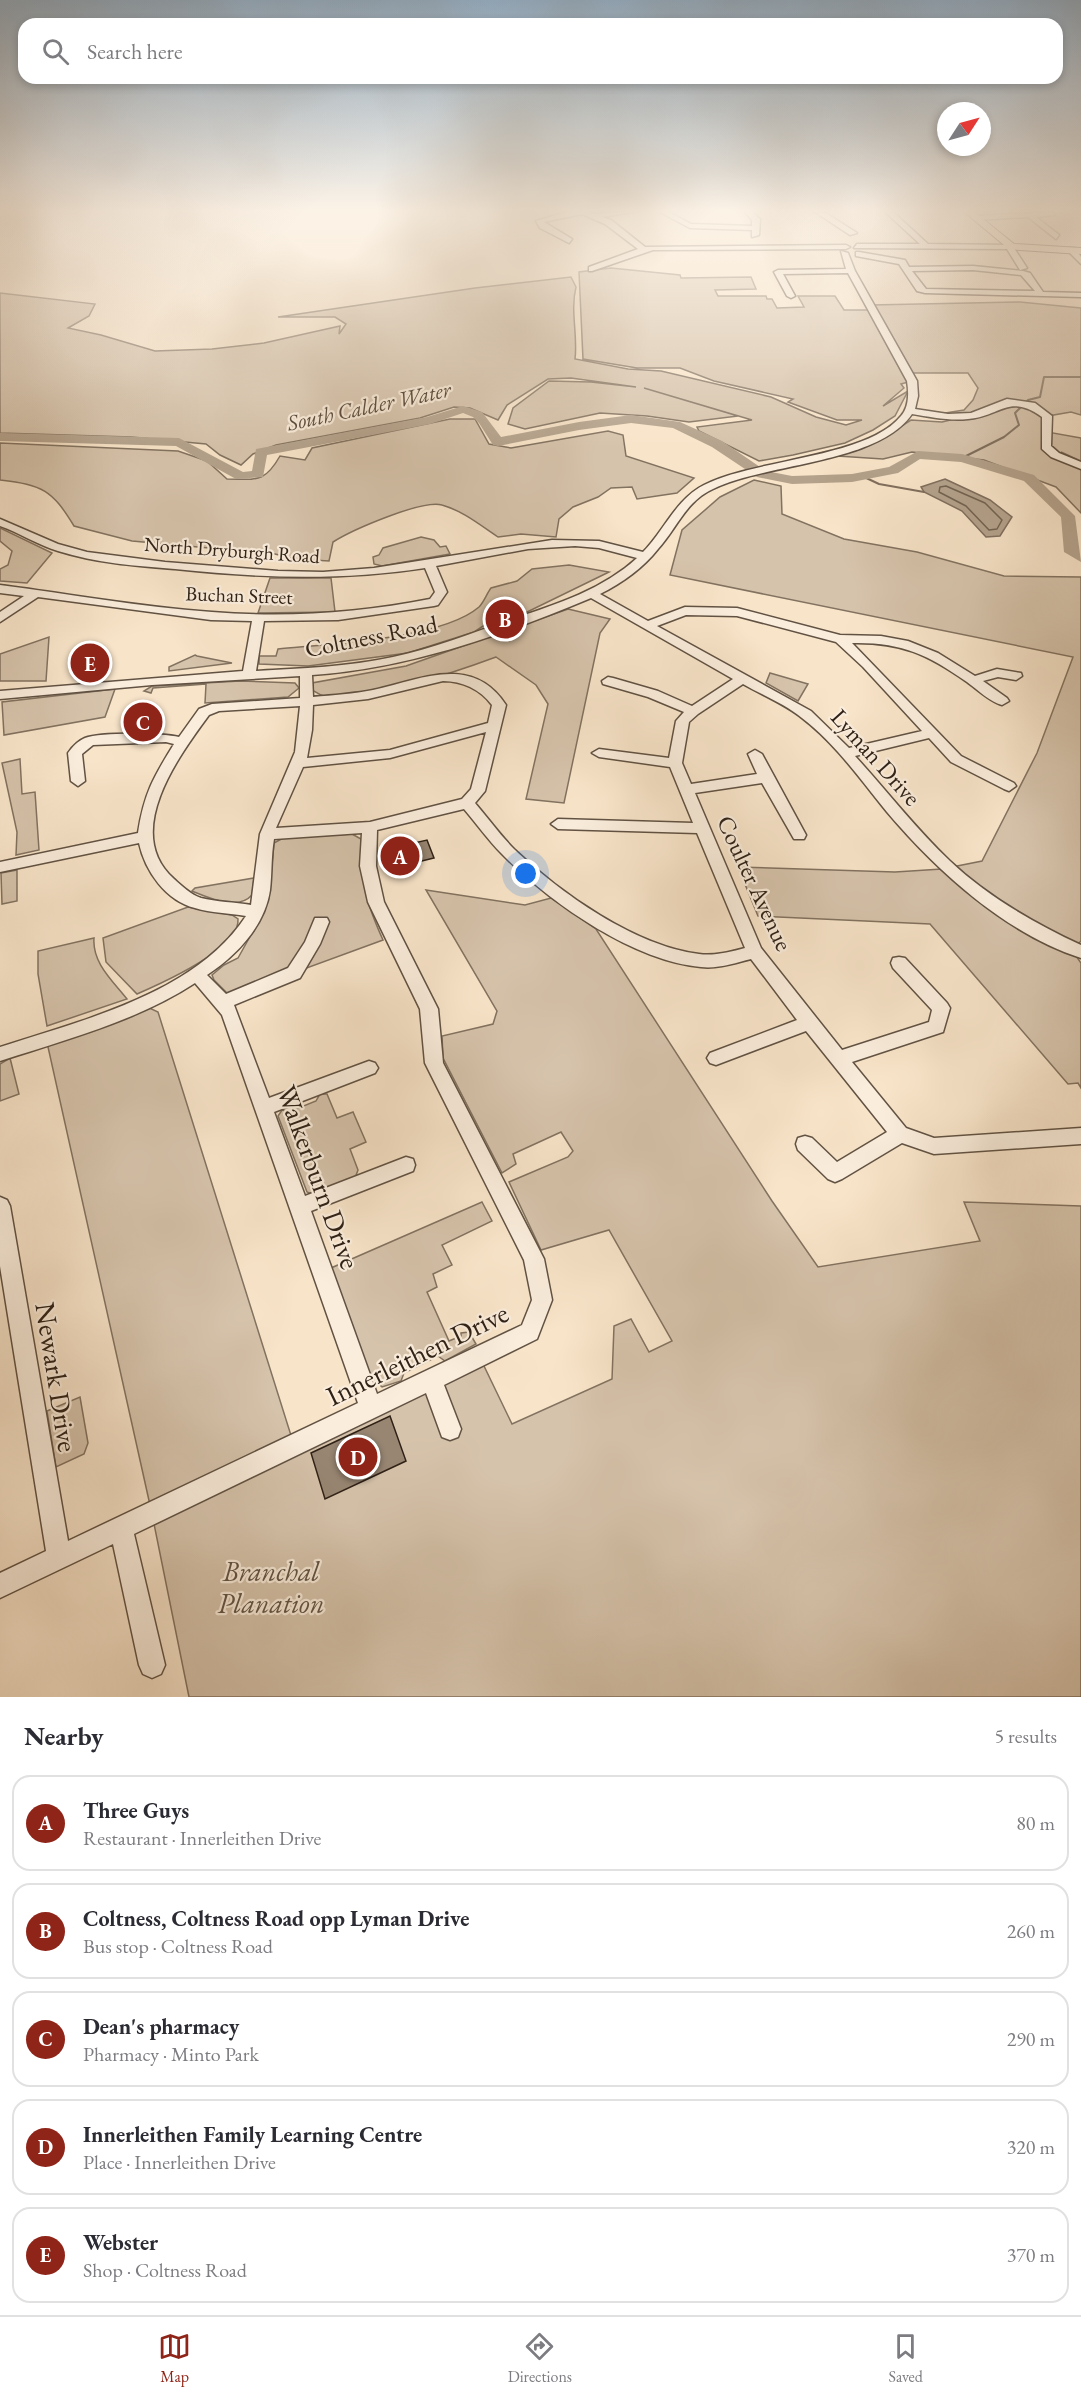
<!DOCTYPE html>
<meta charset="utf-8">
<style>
body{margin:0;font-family:"EB Garamond",serif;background:#f2f2f3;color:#2b2b33}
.compass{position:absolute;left:937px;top:102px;width:54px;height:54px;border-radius:50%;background:#fff;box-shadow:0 3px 9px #0003;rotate:54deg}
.you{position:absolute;left:526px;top:874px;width:21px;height:21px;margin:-15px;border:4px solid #fff;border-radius:50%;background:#1a73e8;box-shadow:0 0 0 9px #1a73e833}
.badge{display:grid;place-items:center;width:39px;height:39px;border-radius:50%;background:#8f2418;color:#fff;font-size:20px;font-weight:700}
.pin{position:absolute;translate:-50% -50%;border:3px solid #fff;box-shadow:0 2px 6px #0006}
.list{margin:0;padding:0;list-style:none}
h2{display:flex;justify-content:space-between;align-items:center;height:78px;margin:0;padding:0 24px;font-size:26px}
h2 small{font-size:20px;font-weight:400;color:#7c7c81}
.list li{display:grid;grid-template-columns:39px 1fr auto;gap:18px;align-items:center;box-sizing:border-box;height:96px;margin:0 12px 12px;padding:0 12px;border:2px solid #e1e1e2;border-radius:18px}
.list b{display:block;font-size:22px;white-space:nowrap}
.list p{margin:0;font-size:20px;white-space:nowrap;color:#7c7c81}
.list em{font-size:20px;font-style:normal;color:#7c7c81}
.icon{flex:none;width:33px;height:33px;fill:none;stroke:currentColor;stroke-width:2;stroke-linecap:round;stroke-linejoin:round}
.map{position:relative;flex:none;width:1081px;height:1697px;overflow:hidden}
.search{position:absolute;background:#fff;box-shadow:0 3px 9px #0003;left:18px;right:18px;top:18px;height:66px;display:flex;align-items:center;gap:15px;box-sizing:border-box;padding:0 21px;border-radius:18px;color:#7c7c81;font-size:22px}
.sheet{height:618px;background:#fff}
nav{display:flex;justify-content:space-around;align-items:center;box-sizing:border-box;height:84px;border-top:2px solid #e1e1e2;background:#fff;font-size:16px;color:#7c7c81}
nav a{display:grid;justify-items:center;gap:3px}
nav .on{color:#8f2418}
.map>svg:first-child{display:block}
.green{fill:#d6c3ab;stroke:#827260;stroke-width:1.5}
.water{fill:#b4a28c;stroke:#7f6e5d;stroke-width:1.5}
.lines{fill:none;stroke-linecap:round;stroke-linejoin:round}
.shore{stroke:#726251;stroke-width:1.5}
.stream{stroke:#7f6e5d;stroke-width:2}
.river{fill:#b4a28c;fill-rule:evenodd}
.building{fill:#988673;stroke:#2f2116;stroke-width:1.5}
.minor-casing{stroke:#615243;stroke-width:3}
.major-casing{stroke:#2f2116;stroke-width:2}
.minor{fill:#faeddc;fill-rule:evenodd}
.major{fill:#f8e4c9;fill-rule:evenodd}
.labels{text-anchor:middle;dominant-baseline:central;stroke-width:4.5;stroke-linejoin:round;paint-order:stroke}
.far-street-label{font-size:20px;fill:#2f2116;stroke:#faeddc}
.far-water-label{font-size:22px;font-style:italic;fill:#5e4e3f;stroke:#faeddc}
.street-label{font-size:24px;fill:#2f2116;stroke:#faeddc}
.near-street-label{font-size:28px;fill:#2f2116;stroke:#faeddc}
.near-park-label{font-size:28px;font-style:italic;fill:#615243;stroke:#faeddc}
</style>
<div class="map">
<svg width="1081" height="1697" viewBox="0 0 1081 1697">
<rect width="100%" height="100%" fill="#f8e4c9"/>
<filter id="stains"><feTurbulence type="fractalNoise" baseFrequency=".00333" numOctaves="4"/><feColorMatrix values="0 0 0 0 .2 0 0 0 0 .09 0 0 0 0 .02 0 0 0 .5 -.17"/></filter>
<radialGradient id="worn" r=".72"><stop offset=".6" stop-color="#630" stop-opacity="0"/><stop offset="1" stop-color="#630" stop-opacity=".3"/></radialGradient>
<g class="green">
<path d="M 611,268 L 680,275 L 681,278 L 751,277 L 756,289 L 715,290 L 718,296 L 766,296 L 767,299 L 772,299 L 777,308 L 804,307 L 798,296 L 835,296 L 844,310 L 873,310 L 871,305 L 1020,302 L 1081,308 L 1081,415 L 1071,412 L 1048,416 L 1047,432 L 1081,438 L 1081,461 L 1061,452 L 1073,465 L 1081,468 L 1081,513 L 1056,487 L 984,460 L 912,452 L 883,459 L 837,456 L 883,438 L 911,420 L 942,422 L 955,419 L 939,414 L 964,410 L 973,400 L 978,388 L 968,373 L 909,373 L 912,381 L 901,384 L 904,388 L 883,406 L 908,391 L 895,416 L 873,430 L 845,443 L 793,455 L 759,461 L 699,431 L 697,427 L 752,420 L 644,388 L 738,416 L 689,422 L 647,416 L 600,413 L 525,429 L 508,424 L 513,408 L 549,381 L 591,382 L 636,387 L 571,378 L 548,379 L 507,405 L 498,420 L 470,408 L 454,407 L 420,418 L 276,445 L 253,454 L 241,465 L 220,455 L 206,444 L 131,437 L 0,433 L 0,293 L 95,304 L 89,316 L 68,328 L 101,335 L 155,351 L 212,349 L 264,343 L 340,326 L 339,334 L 346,324 L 335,317 L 278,317 L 475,288 L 571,277 L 576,287 C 570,311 578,335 575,359 L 628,369 L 661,371 L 771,397 L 816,417 L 846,425 L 862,420 L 837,420 L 788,402 L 793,399 L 714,381 L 680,368 L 637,368 L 583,359 L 579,272 Z"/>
<path d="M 450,419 L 475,419 L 489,444 L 511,448 L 608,431 L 623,435 L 626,456 L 694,478 L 677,493 L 637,499 L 632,487 L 611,488 L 598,497 L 573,507 L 559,519 L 556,537 L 521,534 L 498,537 C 480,525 463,511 442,505 C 423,499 352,530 333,542 L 329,561 L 295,559 L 275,554 L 132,541 L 74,526 C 52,490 43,485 0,480 L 0,443 L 178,451 L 207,461 L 227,479 C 256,479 264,484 280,456 L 305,460 L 312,448 Z"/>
<polygon points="754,480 781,486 782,514 844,539 917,552 1004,576 1081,577 1081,941 1072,950 1081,963 1081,1088 1078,1083 1068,1084 930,924 758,916 738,867 895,872 942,869 982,861 1037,753 1073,657 670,575 682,530 720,497"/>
<polygon points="0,528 52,553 27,583 0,581 0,569 8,565 12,551 0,541"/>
<polygon points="421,537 434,540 440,547 446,546 450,554 382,566 374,564 373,557 379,555 383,548"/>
<path d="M 569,565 L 609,572 L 521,615 L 491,621 L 474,632 L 408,653 L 308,666 L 259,664 L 259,656 L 276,656 L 278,649 C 328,644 442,639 479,607 C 484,602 487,593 491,588 L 517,581 L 532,569 Z"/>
<polygon points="270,578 331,578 335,612 258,613"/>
<path d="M 568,609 L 610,619 L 600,633 L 564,803 L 526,799 L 548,704 L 536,685 L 496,657 C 453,673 369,701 324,696 C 319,695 316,692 312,690 L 312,683 L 406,666 Z"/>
<polygon points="49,637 46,681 0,681 0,654"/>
<polygon points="195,655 197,656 232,663 169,671 169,667"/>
<polygon points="770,673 808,684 798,701 766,683"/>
<polygon points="240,681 295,683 299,688 288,697 205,703 206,684 153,688 151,693 144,691 152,686"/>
<polygon points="115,689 105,717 4,735 2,702"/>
<polygon points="20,759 22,794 35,792 39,850 16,855 17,832 2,763"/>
<path d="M 352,834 L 361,839 C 361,883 365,900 383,940 L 230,996 L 214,980 L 212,975 L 224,965 L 238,958 L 262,915 L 269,898 L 274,843 L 283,838 Z"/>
<polygon points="17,870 17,901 2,904 1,873"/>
<path d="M 254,878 L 252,895 C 238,911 209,898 192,891 L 195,888 Z"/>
<polygon points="426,890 525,905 551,898 596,929 772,1201 818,1267 980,1241 964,1202 1081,1206 1081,1697 189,1697 152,1514 46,1038 141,1004 158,1012 294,1445 483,1364 512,1424 612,1379 614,1326 631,1319 649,1352 672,1341 609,1230 541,1250 509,1182 568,1157 573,1151 561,1132 513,1154 516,1164 502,1173 443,1058 442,1036 493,1024 497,1011"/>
<path d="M 188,907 L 232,915 L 238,919 C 240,949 160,984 137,994 L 106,962 L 103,938 Z"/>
<path d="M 94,938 C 92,963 113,981 127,999 L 47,1026 L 38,974 L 38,951 Z"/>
<polygon points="10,1058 19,1094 0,1101 0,1064"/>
<polygon points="320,1094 327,1094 337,1118 353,1112 366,1142 350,1149 358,1170 355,1178 314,1195 307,1192 278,1116 282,1110 289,1112 316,1101"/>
<polygon points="482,1202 492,1221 442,1245 452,1265 433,1274 437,1287 427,1292 449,1341 461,1336 461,1333 469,1332 476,1344 445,1361 438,1356 404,1373 401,1381 382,1387 370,1376 331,1268"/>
<polygon points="80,1397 88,1443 84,1454 56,1467 47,1411"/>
</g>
<polygon class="water" points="945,479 990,500 1012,517 1000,536 986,537 962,511 924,492 921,487"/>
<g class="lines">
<polygon class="shore" points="946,486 985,503 1002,520 997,529 989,530 966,506 939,492 940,487"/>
<g class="stream">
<polyline points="962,458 1004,437 1019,425 1015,413 1028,400 1040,397 1044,377 1081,377"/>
<polyline points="862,476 879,484 924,492"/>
</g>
<polygon class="river" points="463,406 482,412 501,437 579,422 631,415 680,422 722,441 766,471 792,476 852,474 889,467 918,451 962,454 1034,475 1075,516 1081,562 1064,552 1061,517 1024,481 961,462 920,459 898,473 852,482 792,484 757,477 712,447 673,428 631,423 579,430 498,446 493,445 479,423 473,417 463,413 430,424 267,455 263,477 236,479 176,446 0,441 0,433 179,438 243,472 252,471 256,449 427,417"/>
</g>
<g class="building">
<polygon points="427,840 434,858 389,869 383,850"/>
<polygon points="390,1416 406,1461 325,1499 311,1453"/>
</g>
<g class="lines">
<g class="minor-casing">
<g id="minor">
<polygon points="574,210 585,210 594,214 644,210 602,217 611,220 645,247 846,245 850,247 846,249 653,250 592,271 589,271 589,267 638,249 605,224 582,214 544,222 572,239 569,243 540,228 536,221"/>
<polygon points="656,210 665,210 691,224 752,226 752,220 745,212 750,210 760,219 759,235 752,237 752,230 690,228"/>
<polygon points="812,210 821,210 857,233 850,235"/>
<polygon points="883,210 891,210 928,244 1012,245 1027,268 1020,270 1007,249 854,248 857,244 920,244"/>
<polygon points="1053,212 1055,215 1036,217 1059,235 1056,239 1028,217 977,220 973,218 977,216"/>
<polygon points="1069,248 1075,248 1081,257 1081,264 1069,252"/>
<path d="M 841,251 L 848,253 L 855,271 L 917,381 L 918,396 L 915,409 L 948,414 L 971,413 L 1007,399 L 1035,403 L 1052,416 L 1051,446 L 1059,453 L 1081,462 L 1081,469 L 1051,457 L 1042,449 L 1042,417 C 1009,393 1001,416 968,419 C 949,421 931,417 912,414 C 878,464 765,463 713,489 C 686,501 677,528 658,549 C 643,568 622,583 600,594 L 648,621 L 685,607 L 737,608 L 840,635 L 881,636 L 908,641 L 938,653 L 975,676 L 997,669 L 1021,673 L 1022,676 L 1016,680 L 998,677 L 983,681 L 1007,698 L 1009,701 L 1002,705 C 990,702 978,690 967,682 C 927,654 901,642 852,643 L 961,756 L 1014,783 L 1016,786 L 1009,791 L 1004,789 L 951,762 L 929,738 L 855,756 C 887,791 916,829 950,861 C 988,897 1034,923 1081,945 L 1081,958 C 1006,934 937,871 887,812 C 861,780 835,743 802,718 C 785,704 762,695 743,684 L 698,714 L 689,722 L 682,763 L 691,784 L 757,774 L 748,754 L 755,750 L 762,754 L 806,835 L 804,839 L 794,839 L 762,783 L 695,793 L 761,948 L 842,1050 L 929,1022 L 932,1010 L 893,968 L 891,963 L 893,958 L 899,957 L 905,958 L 947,1003 L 950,1008 L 943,1032 L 852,1062 L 906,1128 L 934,1138 L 1081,1128 L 1081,1144 L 934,1154 L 902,1143 L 842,1179 L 835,1182 L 828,1179 L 798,1150 L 796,1144 L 798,1138 L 805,1136 L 812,1138 L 837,1162 L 887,1132 L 806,1031 L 716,1065 L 710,1063 L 707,1058 L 710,1053 L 797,1020 L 751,959 C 735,963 718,969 701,967 C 633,961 549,902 502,854 C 488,840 477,824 464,809 L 377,830 L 376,866 L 384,902 L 438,1009 L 443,1063 L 544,1259 L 552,1300 L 537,1339 L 444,1385 L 461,1429 L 458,1437 L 450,1440 L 442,1437 L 426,1393 L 134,1534 L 165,1665 L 161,1674 L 152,1678 L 143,1674 L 139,1665 L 113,1544 L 0,1598 L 0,1573 L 46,1551 L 0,1266 L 0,1197 L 7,1200 L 10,1206 L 68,1541 L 358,1403 L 222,1015 L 195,983 C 137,1021 65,1040 0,1061 L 0,1047 C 83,1020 196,993 246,916 C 229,913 211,913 195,908 C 166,901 145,871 139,843 L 0,872 L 0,862 L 138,833 C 144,794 153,778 174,744 L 166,742 L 93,745 L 82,754 L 85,781 L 78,786 L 71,781 L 68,753 C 73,746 78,741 85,738 C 100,732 163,733 179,737 L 199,709 L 212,704 L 300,698 L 300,676 L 152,685 L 0,699 L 0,691 L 243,671 L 252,621 L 211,620 L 38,597 L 0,622 L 0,612 L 24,596 L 0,593 L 0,585 C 70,594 141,607 212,612 C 285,618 359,613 430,599 L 435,592 L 425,568 C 341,581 260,578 175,569 C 136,566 96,563 58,551 C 38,545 20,533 0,526 L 0,519 L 58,544 L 87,552 L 165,562 L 278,571 L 323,572 L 374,568 L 552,540 L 599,541 L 643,552 C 664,531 676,499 704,485 C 754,459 867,458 901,416 C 909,407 909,393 907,381 L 848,273 L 783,274 L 795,296 L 791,298 L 787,296 L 774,272 L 778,270 L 846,269 ZM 575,546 L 599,548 L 637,558 C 603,589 558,604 515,618 C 475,632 435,648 393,657 C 348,667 302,668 256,671 L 264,621 L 338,620 L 434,606 L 438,605 L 447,592 L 436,566 L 528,549 ZM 591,598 L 733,679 L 692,706 L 658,691 L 613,678 L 608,677 L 602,681 L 603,684 L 648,697 L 684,712 L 676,721 L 669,758 L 599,749 L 592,753 L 599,757 L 670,767 L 693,823 L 558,819 L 551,824 L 558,829 L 697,833 L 745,948 C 730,952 714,956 699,954 C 635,946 560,893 514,849 C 500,835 488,818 475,803 L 485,791 L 506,705 C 472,653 420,680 373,690 C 354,694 333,695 313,697 L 312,675 C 410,668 502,635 591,598 ZM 686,615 L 737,616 L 836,642 L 863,667 L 922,731 L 849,748 L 811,711 L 657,626 ZM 443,681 C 462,681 480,689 492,705 L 488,723 L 390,750 L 307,758 L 312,730 L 313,705 L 368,699 ZM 300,706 L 295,752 L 260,834 L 251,905 C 235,902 216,902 201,898 C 191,895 182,886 174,879 C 122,833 178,757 209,715 L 219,711 ZM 486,732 L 471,789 L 462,799 L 370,822 L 276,828 L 303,767 L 390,758 ZM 362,833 L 360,866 L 368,902 L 420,1009 L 425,1063 L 524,1260 L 532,1300 L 522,1325 L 377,1394 L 311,1211 L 413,1171 L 415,1165 L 413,1159 L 406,1157 L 305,1196 L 274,1112 L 375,1073 L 378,1068 L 375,1063 L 369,1061 L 269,1098 L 234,1005 L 300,978 L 320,944 L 329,922 L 327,918 L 315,918 L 305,942 L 288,968 L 226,994 L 207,975 C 236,956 265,926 270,890 C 272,873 271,856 274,839 Z"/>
<path d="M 859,252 L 905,260 L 909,267 L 973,266 L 1023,271 L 1030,273 L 1043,292 L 1081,293 L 1081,297 L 925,293 L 917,291 L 899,264 L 856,256 L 856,252 ZM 973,270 L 1021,275 L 1035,291 L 926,289 L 912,271 Z"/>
</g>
</g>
<g class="major-casing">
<polygon id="major" points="962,210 972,210 1014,244 1081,248 1081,254 1006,249 1004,245"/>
</g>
<use href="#minor" class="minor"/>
<use href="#major" class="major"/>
</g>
<linearGradient id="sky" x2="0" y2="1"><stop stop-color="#93adc3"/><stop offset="0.47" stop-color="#fcf3e7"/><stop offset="1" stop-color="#fcf3e7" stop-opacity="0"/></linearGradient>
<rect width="1081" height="448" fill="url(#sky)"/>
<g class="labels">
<g class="far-street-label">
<text transform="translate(232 550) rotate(4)">North Dryburgh Road</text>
<text transform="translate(239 595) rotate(2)">Buchan Street</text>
</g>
<g class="far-water-label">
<text transform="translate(369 406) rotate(-12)">South Calder Water</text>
</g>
<g class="street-label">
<text transform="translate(371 636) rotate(-11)">Coltness Road</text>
<text transform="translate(876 757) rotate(48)">Lyman Drive</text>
<text transform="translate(755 883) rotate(65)">Coulter Avenue</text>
</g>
<g class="near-street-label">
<text transform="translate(319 1177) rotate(70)">Walkerburn Drive</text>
<text transform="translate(417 1354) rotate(-26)">Innerleithen Drive</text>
<text transform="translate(57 1377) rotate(81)">Newark Drive</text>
</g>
<g class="near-park-label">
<text x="271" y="1571">Branchal<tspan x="271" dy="32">Planation</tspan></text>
</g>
</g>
<rect width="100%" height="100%" filter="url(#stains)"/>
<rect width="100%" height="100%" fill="url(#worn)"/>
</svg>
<svg class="compass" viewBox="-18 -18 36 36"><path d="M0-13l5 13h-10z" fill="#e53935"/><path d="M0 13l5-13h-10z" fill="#7c7c81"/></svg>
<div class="you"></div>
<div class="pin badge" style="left:400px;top:856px">A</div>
<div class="pin badge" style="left:505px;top:619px">B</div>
<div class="pin badge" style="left:143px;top:722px">C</div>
<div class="pin badge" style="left:358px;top:1457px">D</div>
<div class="pin badge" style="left:90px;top:663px">E</div>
<div class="search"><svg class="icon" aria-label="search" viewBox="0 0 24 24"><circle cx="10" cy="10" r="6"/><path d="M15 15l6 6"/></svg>Search here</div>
</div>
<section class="sheet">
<h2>Nearby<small>5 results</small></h2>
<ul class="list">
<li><span class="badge">A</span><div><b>Three Guys</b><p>Restaurant · Innerleithen Drive</p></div><em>80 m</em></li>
<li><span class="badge">B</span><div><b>Coltness, Coltness Road opp Lyman Drive</b><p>Bus stop · Coltness Road</p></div><em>260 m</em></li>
<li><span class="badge">C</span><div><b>Dean's pharmacy</b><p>Pharmacy · Minto Park</p></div><em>290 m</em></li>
<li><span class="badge">D</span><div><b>Innerleithen Family Learning Centre</b><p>Place · Innerleithen Drive</p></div><em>320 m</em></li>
<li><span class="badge">E</span><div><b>Webster</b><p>Shop · Coltness Road</p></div><em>370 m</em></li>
</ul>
</section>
<nav>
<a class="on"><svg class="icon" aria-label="map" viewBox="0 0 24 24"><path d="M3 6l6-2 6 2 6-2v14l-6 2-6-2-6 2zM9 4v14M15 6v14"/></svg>Map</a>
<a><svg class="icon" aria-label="directions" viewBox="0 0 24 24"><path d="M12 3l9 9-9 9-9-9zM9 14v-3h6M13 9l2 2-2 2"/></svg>Directions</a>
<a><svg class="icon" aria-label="saved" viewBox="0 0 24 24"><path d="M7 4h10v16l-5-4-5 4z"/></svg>Saved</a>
</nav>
